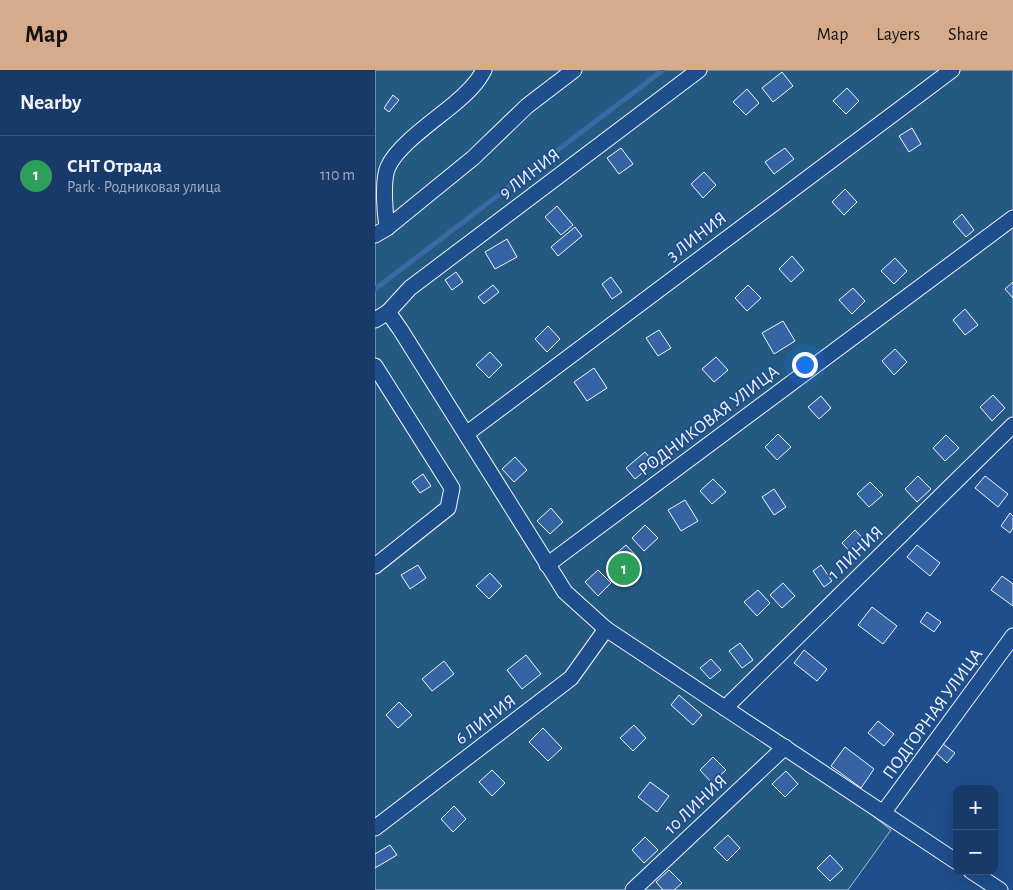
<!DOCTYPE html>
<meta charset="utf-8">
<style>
body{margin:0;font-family:"Alegreya Sans",sans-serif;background:#244571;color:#f1f3f6}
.controls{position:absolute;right:15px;bottom:15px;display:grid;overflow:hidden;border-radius:10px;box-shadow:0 5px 20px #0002}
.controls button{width:45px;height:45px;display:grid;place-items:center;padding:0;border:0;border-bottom:1px solid #36547d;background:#173a69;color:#f1f3f6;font:25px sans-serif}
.you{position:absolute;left:429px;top:294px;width:18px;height:18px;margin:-12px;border:4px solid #fff;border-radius:50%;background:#1a73e8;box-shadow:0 0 0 8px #1a73e833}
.badge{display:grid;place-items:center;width:32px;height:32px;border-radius:50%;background:#d6ab8b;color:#fff;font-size:16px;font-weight:700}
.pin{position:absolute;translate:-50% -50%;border:2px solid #fff;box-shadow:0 1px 5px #0006}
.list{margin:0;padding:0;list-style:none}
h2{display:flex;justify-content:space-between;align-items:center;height:65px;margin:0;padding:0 20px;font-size:21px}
h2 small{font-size:16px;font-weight:400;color:#9eadc0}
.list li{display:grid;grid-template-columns:32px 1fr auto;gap:15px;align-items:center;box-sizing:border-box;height:80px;padding:0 20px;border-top:1px solid #36547d}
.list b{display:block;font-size:19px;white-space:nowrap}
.list p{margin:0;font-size:16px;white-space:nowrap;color:#9eadc0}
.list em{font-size:16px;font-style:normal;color:#9eadc0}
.map{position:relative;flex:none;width:638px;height:820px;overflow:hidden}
header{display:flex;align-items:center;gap:30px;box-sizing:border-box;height:70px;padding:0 25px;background:#d6ab8b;color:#111}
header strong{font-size:24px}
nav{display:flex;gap:28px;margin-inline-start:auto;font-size:18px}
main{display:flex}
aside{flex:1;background:#173a69}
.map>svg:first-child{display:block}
.green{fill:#245a82;stroke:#a8bbd7}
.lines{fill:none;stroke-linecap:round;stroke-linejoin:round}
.stream{stroke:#3b69a3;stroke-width:5}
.building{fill:#3563a3;stroke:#f2f6ff}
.minor-casing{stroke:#f2f6ff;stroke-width:17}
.minor{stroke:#1f4e8c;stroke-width:15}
.labels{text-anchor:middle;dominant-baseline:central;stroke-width:4;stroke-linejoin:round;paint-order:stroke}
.street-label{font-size:18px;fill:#f2f6ff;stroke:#1f4e8c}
</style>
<header>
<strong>Map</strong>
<nav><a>Map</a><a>Layers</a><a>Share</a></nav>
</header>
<main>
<aside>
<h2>Nearby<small></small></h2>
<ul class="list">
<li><span class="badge" style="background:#2e9e5b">1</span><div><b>СНТ Отрада</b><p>Park · Родниковая улица</p></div><em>110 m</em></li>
</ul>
</aside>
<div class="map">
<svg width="638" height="820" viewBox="0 0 638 820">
<rect width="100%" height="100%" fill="#1f4e8c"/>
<polygon class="green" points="0,0 638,0 638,363 357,635 516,760 473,820 0,820"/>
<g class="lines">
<polyline class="stream" points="0,219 288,0"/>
</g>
<g class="building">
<polygon points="407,2 418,16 398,32 387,18"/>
<polygon points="472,18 484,31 471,44 458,31"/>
<polygon points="372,19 384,33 371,45 358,32"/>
<polygon points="18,25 24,30 14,42 9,38"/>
<polygon points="537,58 546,74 534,82 524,66"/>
<polygon points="246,78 258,94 244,104 232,88"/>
<polygon points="410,78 419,89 399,104 390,92"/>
<polygon points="329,102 341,115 328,128 316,114"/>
<polygon points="470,119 482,132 469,145 457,132"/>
<polygon points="182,136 198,155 186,165 170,147"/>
<polygon points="587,144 599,160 591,167 578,152"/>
<polygon points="200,157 207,166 183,186 176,177"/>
<polygon points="132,169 142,187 120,199 110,182"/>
<polygon points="417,186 429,200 416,212 404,199"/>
<polygon points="520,188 532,201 519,214 506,201"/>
<polygon points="81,202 88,212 77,220 70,210"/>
<polygon points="236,207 247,222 237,229 227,214"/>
<polygon points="638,212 638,228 630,219"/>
<polygon points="118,215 124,222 109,234 103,227"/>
<polygon points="373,215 386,228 372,241 360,228"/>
<polygon points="478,218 490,231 477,244 464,230"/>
<polygon points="590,239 603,255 590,265 578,250"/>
<polygon points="408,251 420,271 399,284 387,263"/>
<polygon points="173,256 185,269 172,282 160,269"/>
<polygon points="284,260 296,278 283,286 271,268"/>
<polygon points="520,279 532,292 519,305 507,291"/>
<polygon points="115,282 127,295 114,308 101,295"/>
<polygon points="341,287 353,300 339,312 327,299"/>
<polygon points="219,298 232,318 212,331 199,312"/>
<polygon points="618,325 630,338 617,351 605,337"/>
<polygon points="446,326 456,338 444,349 433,337"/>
<polygon points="403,364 416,377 402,390 390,377"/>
<polygon points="571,365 584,378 570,391 558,378"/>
<polygon points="270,382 279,393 260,409 251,398"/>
<polygon points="140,387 152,400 139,412 127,399"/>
<polygon points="48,404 56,416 45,423 37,412"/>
<polygon points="543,406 556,419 542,432 530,419"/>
<polygon points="610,406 633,424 623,437 600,418"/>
<polygon points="338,409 351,422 337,434 325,421"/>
<polygon points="495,412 508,425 494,437 482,424"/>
<polygon points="399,419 411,437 399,445 387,427"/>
<polygon points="310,430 323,451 306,461 293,440"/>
<polygon points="176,438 188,452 175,464 162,451"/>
<polygon points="635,443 638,446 638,458 635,463 626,456"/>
<polygon points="270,455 283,468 269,481 257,468"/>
<polygon points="480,460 492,473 479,486 467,473"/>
<polygon points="251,475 263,488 250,501 237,487"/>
<polygon points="542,475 565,493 555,506 532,487"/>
<polygon points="43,495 51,508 35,519 26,505"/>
<polygon points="446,495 457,511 449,517 438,501"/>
<polygon points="223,500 236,513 223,526 210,512"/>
<polygon points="115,503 127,516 114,529 101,516"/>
<polygon points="627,506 638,514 638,536 616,520"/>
<polygon points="408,513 420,526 407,538 395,525"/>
<polygon points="383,520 395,533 382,546 369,532"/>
<polygon points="497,537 522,556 508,574 483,555"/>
<polygon points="552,542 566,552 559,562 545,552"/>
<polygon points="365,573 378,590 367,598 354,581"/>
<polygon points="429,580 452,599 442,611 419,593"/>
<polygon points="151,585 166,604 147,619 132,600"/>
<polygon points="336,589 346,600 335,609 325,598"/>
<polygon points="69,591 79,604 57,621 47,609"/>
<polygon points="304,625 327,645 318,655 296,635"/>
<polygon points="24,632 37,645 23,658 11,645"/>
<polygon points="503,651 519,664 509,676 493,663"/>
<polygon points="259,655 271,668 258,681 245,668"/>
<polygon points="168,658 187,678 173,691 154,672"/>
<polygon points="568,674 580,683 572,693 561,683"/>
<polygon points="470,677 499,699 486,718 456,696"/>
<polygon points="338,687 351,700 337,713 325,700"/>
<polygon points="117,700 130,713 117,726 104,712"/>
<polygon points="411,701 423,714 410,727 397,714"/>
<polygon points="275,712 294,726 282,742 263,727"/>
<polygon points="79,736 91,749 78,762 66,749"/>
<polygon points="353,765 365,778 352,791 339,778"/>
<polygon points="270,767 283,780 269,793 257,780"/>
<polygon points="15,775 22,785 0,798 0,784"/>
<polygon points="455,785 468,799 455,811 442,798"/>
<polygon points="294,800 307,813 299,820 288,820 281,812"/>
</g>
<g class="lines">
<g class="minor-casing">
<g id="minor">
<path d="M 12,158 C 10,143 7,110 13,97 C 23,75 60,50 79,34 C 91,24 102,14 109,0"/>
<polyline points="0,165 12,158 98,88 152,36 199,0"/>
<polyline points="13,242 35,218 324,0"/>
<polyline points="0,250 13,242 25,259 190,522 231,559 582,792"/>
<polyline points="0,296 77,418 73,438 0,496"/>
<polyline points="91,364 577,0"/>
<polyline points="172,495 638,148"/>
<polyline points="350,638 638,355"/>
<polyline points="508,743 638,566"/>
<polyline points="0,758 196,608 231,559"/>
<polyline points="596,801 625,820"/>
<polyline points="258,820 410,677"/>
</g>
</g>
<use href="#minor" class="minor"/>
</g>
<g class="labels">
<g class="street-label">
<text transform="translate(155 104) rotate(-37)">9 ЛИНИЯ</text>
<text transform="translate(322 167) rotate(-37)">3 ЛИНИЯ</text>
<text transform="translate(334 351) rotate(-37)">РОДНИКОВАЯ УЛИЦА</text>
<text transform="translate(481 483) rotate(-44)">1 ЛИНИЯ</text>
<text transform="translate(558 644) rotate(-54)">ПОДГОРНАЯ УЛИЦА</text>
<text transform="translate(111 650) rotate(-37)">6 ЛИНИЯ</text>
<text transform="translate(321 735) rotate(-43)">10 ЛИНИЯ</text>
</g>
</g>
</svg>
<div class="controls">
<button>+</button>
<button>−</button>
</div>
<div class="you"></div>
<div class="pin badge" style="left:249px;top:499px;background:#2e9e5b">1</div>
</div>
</main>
